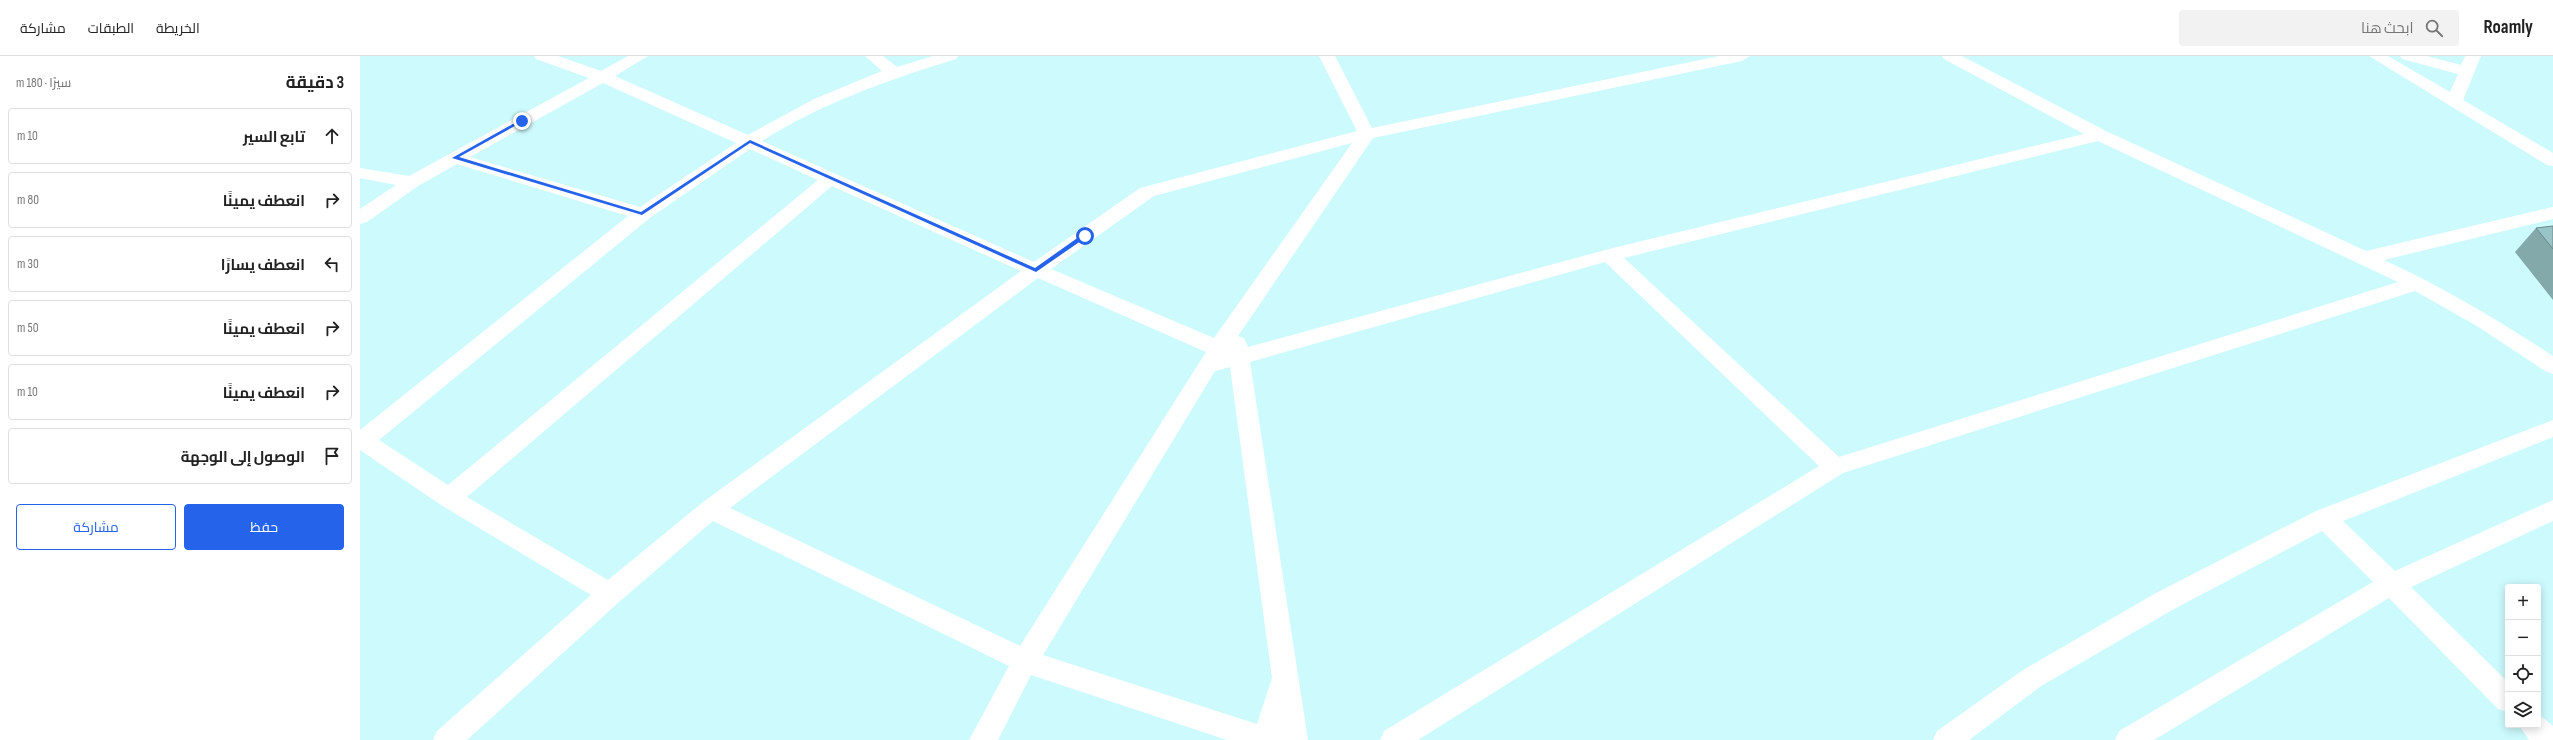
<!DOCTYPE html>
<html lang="ar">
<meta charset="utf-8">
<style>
body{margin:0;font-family:"Sofia Sans Condensed",Cairo,sans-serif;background:#f2f2f2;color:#222;direction:rtl}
.controls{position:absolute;right:12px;bottom:12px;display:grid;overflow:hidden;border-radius:4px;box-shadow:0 2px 10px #0003}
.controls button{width:36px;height:36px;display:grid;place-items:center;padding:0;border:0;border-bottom:1px solid #e0e0e0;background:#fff;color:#222;font:20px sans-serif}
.stop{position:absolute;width:12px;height:12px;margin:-9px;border:3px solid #2563eb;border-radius:50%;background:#fff}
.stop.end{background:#2563eb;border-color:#fff;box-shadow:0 1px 4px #0008}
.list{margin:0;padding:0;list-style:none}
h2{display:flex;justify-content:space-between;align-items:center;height:52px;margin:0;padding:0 16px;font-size:17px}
h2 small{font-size:13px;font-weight:400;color:#767676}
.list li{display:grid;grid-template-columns:26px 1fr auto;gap:12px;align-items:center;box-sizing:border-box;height:56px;margin:0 8px 8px;padding:0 8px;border:1px solid #e0e0e0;border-radius:4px}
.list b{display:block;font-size:15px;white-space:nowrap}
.list em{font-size:13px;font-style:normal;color:#767676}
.actions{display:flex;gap:8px;padding:12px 16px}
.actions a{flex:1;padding:9px 0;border:1px solid #2563eb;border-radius:4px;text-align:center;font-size:14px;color:#2563eb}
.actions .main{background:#2563eb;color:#fff}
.icon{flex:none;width:22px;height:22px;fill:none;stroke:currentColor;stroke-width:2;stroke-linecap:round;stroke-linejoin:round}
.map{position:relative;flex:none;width:2193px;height:684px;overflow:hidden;direction:ltr}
header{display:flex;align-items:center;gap:24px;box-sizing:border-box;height:56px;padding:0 20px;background:#fff;border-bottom:1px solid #e0e0e0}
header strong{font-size:19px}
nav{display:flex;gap:22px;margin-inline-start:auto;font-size:14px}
.search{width:280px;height:36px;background:#f2f2f2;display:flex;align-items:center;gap:10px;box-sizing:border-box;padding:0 14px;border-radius:4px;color:#767676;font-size:15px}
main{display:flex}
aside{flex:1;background:#fff}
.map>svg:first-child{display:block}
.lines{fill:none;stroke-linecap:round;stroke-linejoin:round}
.minor{fill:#fff;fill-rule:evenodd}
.wall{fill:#84a9ab}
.building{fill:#99c4c7;stroke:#6b898b}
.route{fill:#2563eb}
</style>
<header>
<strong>Roamly</strong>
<div class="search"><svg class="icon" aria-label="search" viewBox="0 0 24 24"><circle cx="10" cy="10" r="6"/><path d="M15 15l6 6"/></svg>ابحث هنا</div>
<nav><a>الخريطة</a><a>الطبقات</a><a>مشاركة</a></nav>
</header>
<main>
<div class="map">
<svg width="2193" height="684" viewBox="0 0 2193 684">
<rect width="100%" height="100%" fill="#cdfafd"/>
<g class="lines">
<g class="minor">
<path d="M 174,0 L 198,0 L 241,15 L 268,0 L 288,0 L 255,20 L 388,79 L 454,43 L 522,15 L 505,0 L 523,0 L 537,11 L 573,0 L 598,0 L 596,3 C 528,24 462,47 402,85 L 674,206 L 780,132 L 997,75 L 959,0 L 975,0 L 1012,72 L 1359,0 L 1390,0 L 1382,5 L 1013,82 L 878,280 L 884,282 L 888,291 L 1249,193 L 1724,78 L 1584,3 L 1582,0 L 1602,0 L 1746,75 L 2006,195 L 2193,151 L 2193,163 L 2024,204 C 2083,231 2138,264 2193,300 L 2193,318 L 2185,315 L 2117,270 L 2055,235 L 1483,417 L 1058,684 L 1020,684 L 1024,675 L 1459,410 L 1245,206 L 890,306 L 948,684 L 867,684 L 671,619 L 638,684 L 609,684 L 649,610 L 353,465 L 259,546 L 107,684 L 73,684 L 77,675 L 231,539 L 81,449 L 0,394 L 0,374 L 268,160 L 97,108 L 58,130 L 7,166 L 0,168 L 0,153 L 36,129 L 0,122 L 0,112 L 49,120 L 229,22 L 176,3 ZM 243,27 L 376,87 L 280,151 L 110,101 ZM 1738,85 L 2038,226 L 1479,401 L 1264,202 ZM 992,87 L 854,282 L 691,213 L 794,140 ZM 390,93 L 458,124 L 88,429 L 19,384 L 291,161 ZM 472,130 L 661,215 L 343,446 L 248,524 L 107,441 ZM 678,222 L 846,296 L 660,590 L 370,452 ZM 870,311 L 912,622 L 897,668 L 683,599 L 855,315 Z"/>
<polygon points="2009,0 2028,0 2090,36 2098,18 2042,3 2040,0 2067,0 2101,9 2105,0 2121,0 2103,44 2193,97 2193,110 2187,109"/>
<polygon points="2193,364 2193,381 1983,465 2035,515 2193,444 2193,465 2051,531 2148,626 2148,656 2138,653 2029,542 1794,684 1755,684 1759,675 2013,526 1962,475 1814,553 1681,630 1609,684 1573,684 1577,675 1663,614 1796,537 1956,455"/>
<polygon points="2178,658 2193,670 2193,684 2169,684 2159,669 2178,669"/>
</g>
</g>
<polygon class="wall" points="2193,170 2193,244 2155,196 2176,172"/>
<polygon class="building" points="2193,170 2193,193 2176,172"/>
<polygon class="route" points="160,64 164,65 99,101 281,156 390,84 675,212 723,178 728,180 676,216 390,87 282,159 92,102"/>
</svg>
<div class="controls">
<button>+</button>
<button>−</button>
<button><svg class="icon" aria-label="locate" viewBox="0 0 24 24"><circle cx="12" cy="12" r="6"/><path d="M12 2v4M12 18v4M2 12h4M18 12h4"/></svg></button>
<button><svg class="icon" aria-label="layers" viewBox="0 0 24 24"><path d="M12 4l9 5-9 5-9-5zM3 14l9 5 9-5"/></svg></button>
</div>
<div class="stop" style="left:725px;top:180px"></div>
<div class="stop end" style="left:162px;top:65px"></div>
</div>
<aside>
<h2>3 دقيقة<small>سيرًا · 180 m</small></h2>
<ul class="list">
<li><svg class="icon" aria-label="ahead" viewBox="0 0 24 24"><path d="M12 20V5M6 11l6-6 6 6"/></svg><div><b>تابع السير</b></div><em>10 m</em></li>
<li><svg class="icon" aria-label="right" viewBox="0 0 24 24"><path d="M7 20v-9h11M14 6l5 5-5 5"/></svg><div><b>انعطف يمينًا</b></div><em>80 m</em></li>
<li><svg class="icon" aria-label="left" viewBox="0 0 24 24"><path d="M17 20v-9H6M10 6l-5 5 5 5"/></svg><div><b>انعطف يسارًا</b></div><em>30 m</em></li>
<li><svg class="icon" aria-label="right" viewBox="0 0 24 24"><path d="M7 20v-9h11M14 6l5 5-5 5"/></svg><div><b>انعطف يمينًا</b></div><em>50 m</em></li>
<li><svg class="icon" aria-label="right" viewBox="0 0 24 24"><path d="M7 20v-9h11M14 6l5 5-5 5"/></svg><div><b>انعطف يمينًا</b></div><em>10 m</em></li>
<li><svg class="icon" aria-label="arrive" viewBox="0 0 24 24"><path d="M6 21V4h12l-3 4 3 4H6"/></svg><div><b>الوصول إلى الوجهة</b></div></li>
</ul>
<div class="actions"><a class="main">حفظ</a><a>مشاركة</a></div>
</aside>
</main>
